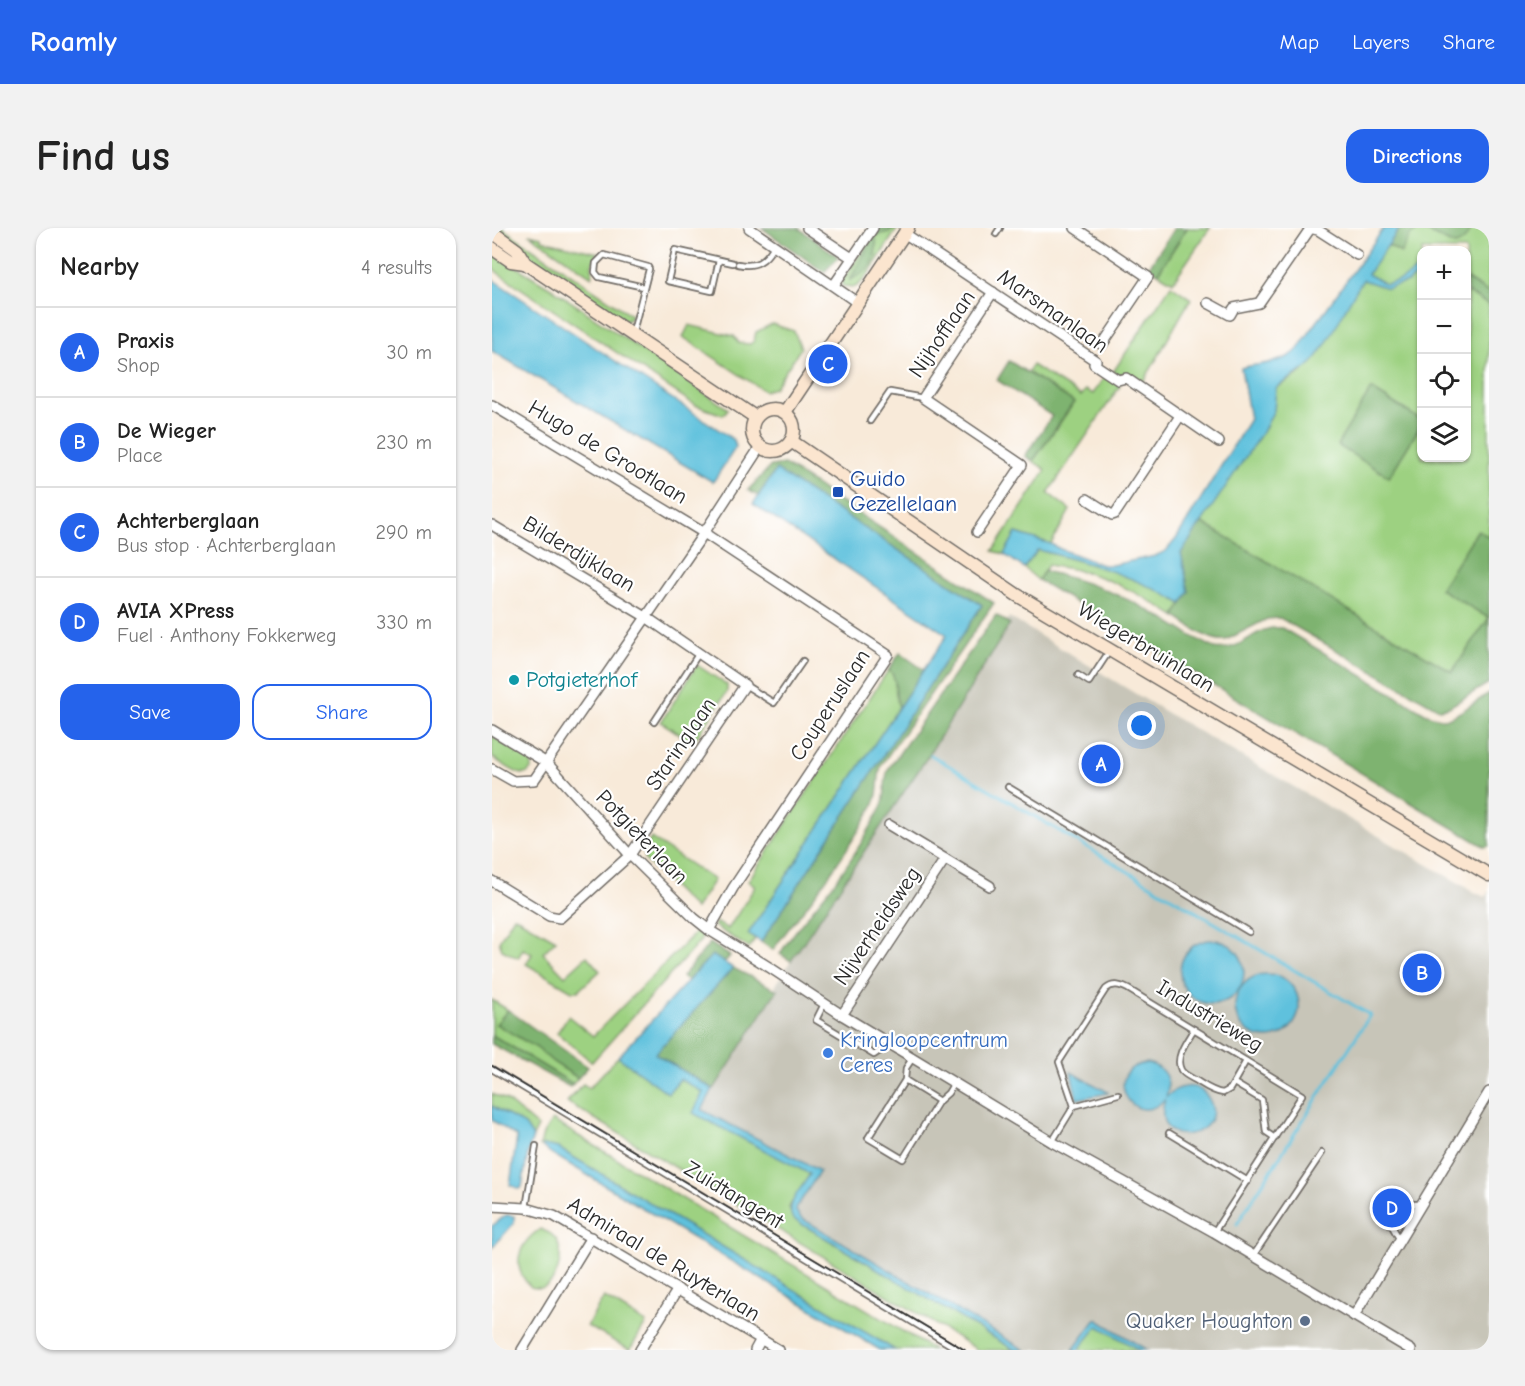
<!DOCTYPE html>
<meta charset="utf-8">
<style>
body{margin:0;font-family:"Comic Neue",sans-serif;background:#f2f2f2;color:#222}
.controls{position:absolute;right:18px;top:18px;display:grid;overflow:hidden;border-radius:12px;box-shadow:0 2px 4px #0004}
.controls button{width:54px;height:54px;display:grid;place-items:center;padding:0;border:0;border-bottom:2px solid #e0e0e0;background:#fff;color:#222;font:30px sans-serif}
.you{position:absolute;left:650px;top:498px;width:21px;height:21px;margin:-15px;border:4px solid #fff;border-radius:50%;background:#1a73e8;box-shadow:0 0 0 9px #1a73e833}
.badge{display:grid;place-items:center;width:39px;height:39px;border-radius:50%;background:#2563eb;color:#fff;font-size:20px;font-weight:700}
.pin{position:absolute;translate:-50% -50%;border:3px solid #fff;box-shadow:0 2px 6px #0006}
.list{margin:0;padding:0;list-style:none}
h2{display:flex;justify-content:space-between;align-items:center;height:78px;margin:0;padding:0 24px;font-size:26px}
h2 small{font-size:20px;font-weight:400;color:#767676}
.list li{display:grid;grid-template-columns:39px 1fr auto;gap:18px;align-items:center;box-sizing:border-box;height:90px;padding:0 24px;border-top:2px solid #e0e0e0}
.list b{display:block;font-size:22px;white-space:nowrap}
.list p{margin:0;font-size:20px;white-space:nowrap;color:#767676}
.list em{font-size:20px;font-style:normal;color:#767676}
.actions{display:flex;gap:12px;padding:18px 24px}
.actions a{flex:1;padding:14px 0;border:2px solid #2563eb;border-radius:18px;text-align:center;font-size:21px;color:#2563eb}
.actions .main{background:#2563eb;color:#fff}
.icon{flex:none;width:33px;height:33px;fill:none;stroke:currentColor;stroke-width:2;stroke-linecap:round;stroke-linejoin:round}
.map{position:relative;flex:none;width:997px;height:1122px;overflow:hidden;border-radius:18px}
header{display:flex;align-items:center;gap:36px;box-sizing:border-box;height:84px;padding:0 30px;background:#2563eb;color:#fff}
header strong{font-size:28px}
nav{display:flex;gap:33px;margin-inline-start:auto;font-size:21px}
.intro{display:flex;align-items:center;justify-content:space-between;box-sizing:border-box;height:144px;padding:0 36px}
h1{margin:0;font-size:42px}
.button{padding:15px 27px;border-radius:18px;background:#2563eb;color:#fff;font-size:21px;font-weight:700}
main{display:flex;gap:36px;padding:0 36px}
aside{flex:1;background:#fff;border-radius:18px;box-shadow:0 2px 4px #0004}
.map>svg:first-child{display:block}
.industrial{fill:#c7c5b8}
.green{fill:#9dd181;stroke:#647e56;stroke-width:1.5}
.forest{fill:#7eb36f;stroke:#546f4d;stroke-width:1.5}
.water{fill:#5fc1dd;stroke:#457684;stroke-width:1.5}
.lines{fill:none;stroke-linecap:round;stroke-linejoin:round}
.stream{stroke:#5fc1dd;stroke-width:3}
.lane-casing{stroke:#736e68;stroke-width:8}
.street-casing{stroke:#736e68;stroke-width:12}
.secondary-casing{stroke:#736e68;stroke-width:15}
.lane{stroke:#fff;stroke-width:4.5}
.street{stroke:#fff;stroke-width:9}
.secondary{stroke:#fbe5cf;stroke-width:12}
.tram{stroke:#2b2b2b;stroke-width:1.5}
.transit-dot{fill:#1a4fb4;stroke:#fff;stroke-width:2}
.culture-dot{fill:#0f9aa8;stroke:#fff;stroke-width:2}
.shop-dot{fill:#3f7fe0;stroke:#fff;stroke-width:2}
.service-dot{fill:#5c6f8a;stroke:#fff;stroke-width:2}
.labels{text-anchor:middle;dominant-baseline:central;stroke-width:4.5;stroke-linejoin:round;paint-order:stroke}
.street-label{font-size:22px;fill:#2b2b2b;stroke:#fff}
.transit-label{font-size:22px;fill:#164399;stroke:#fff;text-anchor:start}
.culture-label{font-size:22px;fill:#0d838f;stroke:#fff;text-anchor:start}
.shop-label{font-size:22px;fill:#366cbe;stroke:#fff;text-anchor:start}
.service-label{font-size:22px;fill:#4e5e75;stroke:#fff;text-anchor:end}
</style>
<header>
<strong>Roamly</strong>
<nav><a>Map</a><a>Layers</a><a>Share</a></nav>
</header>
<div class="intro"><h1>Find us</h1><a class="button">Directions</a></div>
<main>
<aside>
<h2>Nearby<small>4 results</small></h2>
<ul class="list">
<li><span class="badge">A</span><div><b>Praxis</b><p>Shop</p></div><em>30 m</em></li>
<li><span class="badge">B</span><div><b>De Wieger</b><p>Place</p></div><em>230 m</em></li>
<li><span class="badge">C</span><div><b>Achterberglaan</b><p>Bus stop · Achterberglaan</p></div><em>290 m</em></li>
<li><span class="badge">D</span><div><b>AVIA XPress</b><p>Fuel · Anthony Fokkerweg</p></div><em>330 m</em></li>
</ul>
<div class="actions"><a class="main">Save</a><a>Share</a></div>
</aside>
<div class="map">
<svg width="997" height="1122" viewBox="0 0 997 1122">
<rect width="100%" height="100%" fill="#fff"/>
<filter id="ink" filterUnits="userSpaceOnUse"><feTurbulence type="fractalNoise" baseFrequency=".0167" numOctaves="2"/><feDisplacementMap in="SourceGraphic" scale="12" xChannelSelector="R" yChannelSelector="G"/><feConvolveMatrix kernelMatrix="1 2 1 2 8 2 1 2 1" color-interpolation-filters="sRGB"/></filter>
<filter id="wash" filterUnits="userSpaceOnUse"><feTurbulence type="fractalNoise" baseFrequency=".008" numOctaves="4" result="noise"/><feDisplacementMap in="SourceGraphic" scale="24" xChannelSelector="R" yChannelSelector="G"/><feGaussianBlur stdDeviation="1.35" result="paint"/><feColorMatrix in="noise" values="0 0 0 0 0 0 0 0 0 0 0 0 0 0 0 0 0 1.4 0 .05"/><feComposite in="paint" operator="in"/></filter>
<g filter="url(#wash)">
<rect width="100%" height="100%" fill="#f8ead9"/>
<polygon class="industrial" points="517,389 682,489 984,665 993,669 997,663 997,1122 655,1122 604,1092 581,1122 533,1122 309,990 304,983 305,979 327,943 209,882 299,732"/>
<g class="green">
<polygon points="1,0 10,0 139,87 139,90 134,93 44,32"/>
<path d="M 385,0 L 406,0 C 397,12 374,55 363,59 L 351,58 L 349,55 Z"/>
<polygon points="695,0 718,0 681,54 666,45"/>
<polygon points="980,0 997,0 997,65 975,51 974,22 930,22 929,192 879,161 897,249 929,197 930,230 974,230 975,64 997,77 997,309 985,303 949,361 997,390 960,444 709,294 773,200 782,182 784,160 809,145 825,129 859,68 896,17 909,25 918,8 925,2 934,3 962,17 971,13"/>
<polygon points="37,6 50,9 50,12 106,25 100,37 100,49"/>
<polygon points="0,24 59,60 236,181 231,187 203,177 6,45 0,39"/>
<path d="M 679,57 L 699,71 C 681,99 668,128 650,155 L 635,145 L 626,147 L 621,144 Z"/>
<polygon points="280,96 302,103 309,120 282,160 272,163 191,109 197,97 242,108 247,115 258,116 262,113 264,104"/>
<polygon points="540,137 589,168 594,162 601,166 613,148 628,158 556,265 578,282 559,316 524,305 512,326 501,323 554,242 541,233 582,175 536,144"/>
<path d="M 546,322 C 595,334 646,349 690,376 L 683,388 C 652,369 620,350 584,342 C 575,340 566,339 556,337 L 546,352 L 532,340 Z"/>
<polygon points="205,437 235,457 235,464 201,515 169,494"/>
<path d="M 397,441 C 407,453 401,465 407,479 L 256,706 L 263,711 L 257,720 L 222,698 L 224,694 L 236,701 L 263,659 L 256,653 Z"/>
<path d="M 0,508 L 39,531 L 40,540 C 37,543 36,546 32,546 C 25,547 6,533 0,529 Z"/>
<polygon points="159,610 222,652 203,681 153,632 152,622"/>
<polygon points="22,688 64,712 51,725 73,748 95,728 108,743 86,763 80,763 34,736 40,726 31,721 26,730 10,722 7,713"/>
<polygon points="205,703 211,707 209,712 100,834 65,805 76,788 101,808"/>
<polygon points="0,772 16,782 4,796 45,820 61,834 86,850 81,856 0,807"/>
<polygon points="126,829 176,865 188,851 211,864 202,885 318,946 297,979 301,991 523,1122 486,1122 75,874 91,856 97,860"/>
<polygon points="0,866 14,872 46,899 41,909 33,897 0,878"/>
<polygon points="60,892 442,1122 403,1122 66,920 52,917 50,919 48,918 51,906"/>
<path d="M 48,1001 C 56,1004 63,1007 66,1015 C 72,1029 65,1057 49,1060 C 46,1060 42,1060 39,1059 C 18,1039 26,1016 48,1001 Z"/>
<polygon points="112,1069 154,1095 138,1122 95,1098"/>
<polygon points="606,1097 647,1122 586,1122"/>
</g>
<g class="forest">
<polygon points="270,0 306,0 344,27 346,30 332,44"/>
<path d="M 386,0 L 401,0 L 397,4 L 384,7 C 385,34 382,41 358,52 Z"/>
<polygon points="682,0 695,0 666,45 657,39"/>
<path d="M 908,0 L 980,0 C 975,7 971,17 962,17 L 934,3 L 925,2 L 918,8 L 909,25 L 896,17 Z"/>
<polygon points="974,51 997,65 997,77 975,64"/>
<polygon points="517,133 582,174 541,233 533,228 560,188 505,152"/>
<polygon points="879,161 929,192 929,197 897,249 845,217"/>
<path d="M 292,236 L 502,375 L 390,536 C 384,549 389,562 382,576 C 366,606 346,635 326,663 C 312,683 295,701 281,722 L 269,714 L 490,377 L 284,242 L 266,268 L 256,262 L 279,238 Z"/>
<path d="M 709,294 L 960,444 L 997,390 L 948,361 L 986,302 L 997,309 L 997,455 L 957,479 L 947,481 L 788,390 L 775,391 L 734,412 C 716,414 697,397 683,388 L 697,364 L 689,325 Z"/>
<path d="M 552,343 C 590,352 627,365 661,385 C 682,396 701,411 723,420 C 751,425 763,396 790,400 L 933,485 C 938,487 945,491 951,491 C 963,490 986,472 997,465 L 997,618 L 993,619 L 978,610 L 546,352 Z"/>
<path d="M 504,387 L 518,396 L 436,528 L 299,733 L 288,726 C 300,706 315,689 330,670 C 352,644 373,610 389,580 C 396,566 390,553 397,540 Z"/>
<path d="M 408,425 L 432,442 L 407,479 C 401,465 407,453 397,441 Z"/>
<polygon points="218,715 238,728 232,735 220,728 195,753 190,749"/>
<polygon points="241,740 285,762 222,861 163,826"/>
<polygon points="16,782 96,839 86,850 61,834 45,820 4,796"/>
<polygon points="0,807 81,856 78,859 0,816"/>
</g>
<g class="water">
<path d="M 892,0 L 908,0 L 876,46 L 893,56 C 909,53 919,49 929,36 L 929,44 L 916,54 L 895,60 L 871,52 C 854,76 843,105 825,129 C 814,144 797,149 784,160 L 782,182 L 773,200 L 689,325 L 697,364 L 690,376 C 646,349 595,334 546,322 L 532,340 L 512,326 L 524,305 L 559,316 L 568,321 L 611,337 L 620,337 L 663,328 L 674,323 L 684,311 L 758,191 L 749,140 C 769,135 800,136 810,115 Z"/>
<polygon points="0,51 242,212 244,219 221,254 0,123"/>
<polygon points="284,242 490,377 269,714 256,706 455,407 261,276"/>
<circle cx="720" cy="744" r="32"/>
<path d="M 220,727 L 241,740 L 163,826 L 221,861 L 210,882 L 328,943 L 305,979 L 304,983 L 309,990 L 533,1122 L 523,1122 L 301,991 C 292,976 311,959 318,946 L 201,885 L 211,864 L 188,851 L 176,865 L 126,829 Z"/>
<circle cx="775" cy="778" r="32"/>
<path d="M 655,835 C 673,839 680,853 674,869 C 685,858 704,853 715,868 C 743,908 656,928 673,871 C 640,906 608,840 655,835 Z"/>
<polygon points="579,844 616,864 616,865 585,871"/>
<polygon points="0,878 33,897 41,909 36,924 30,959 28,961 18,957 25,909 0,892"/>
<polygon points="52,917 66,920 403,1122 388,1122 62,927 50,919"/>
<polygon points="14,987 22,988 22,995 0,1020 0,998"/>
<polygon points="604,1091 655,1122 647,1122 606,1098 586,1122 581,1122"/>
</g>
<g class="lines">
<polyline class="stream" points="439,527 878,787 745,996"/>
</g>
</g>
<g filter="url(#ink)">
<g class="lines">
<g class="lane-casing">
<g id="lane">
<polyline points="504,6 508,0"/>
<polyline points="227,32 220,63 176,53 183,22 241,35"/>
<path d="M 246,36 C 264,40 273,33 282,18"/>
<polyline points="141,104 157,41 156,39 112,27 104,35 103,44 107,49 152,59"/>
<polyline points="378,193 398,164 431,170"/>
<polyline points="586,447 597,454 618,422"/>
<polyline points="253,457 282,475 311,433"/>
<polyline points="162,494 207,425"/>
<polyline points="516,559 757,704"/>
<polyline points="332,776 324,792 382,827 398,816"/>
<path d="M 702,801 C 696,811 682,829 689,842 C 692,847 700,850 705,853 C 713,858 721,864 731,865 L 738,861 L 754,833"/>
<polyline points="420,831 414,840 413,852 376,910 411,931 447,873 456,865 462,855"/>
<polyline points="0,841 467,1122"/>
<polyline points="413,852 447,873"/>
<polyline points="742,855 770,872 774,904 783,910"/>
<polyline points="582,878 626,866"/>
<polyline points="677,905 756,953"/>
<path d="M 560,914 L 582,878 L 567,834 L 614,761 C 621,755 628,757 636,761 L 810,867 L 722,1004"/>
<polyline points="913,976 928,976"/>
<polyline points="34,980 44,918"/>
<polyline points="899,990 897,993 908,1012"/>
<polyline points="761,1028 830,925"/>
</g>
</g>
<g class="street-casing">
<g id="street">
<polyline points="257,0 366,75"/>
<polyline points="315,0 360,30"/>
<polyline points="583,0 656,49 610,117"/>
<polyline points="817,0 826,2 865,27"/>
<polyline points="412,5 604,133 602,136 626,152 634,150 727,214"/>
<polyline points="342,57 381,0"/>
<polyline points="716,75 738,87 742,80 767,75 818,1"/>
<polyline points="0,177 212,305 396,427 241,660 217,702"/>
<polyline points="595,271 620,287 623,286 688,188"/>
<polyline points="0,297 154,389 253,457 138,627 68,690 57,688 0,653"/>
<polyline points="485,304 530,237 431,170 501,64"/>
<polyline points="0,502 55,535 138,627 202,690 217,702 277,739 350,787 560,914 722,1004 919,1122"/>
<polyline points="0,541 21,553 42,552 212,305 268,219"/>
<polyline points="397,597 498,658"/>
<polyline points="350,787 453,631"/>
<polyline points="0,978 34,980 62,988 287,1122"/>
<polyline points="862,1088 997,864"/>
<polyline points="30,1122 99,1009"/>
<polyline points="148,1122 186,1061"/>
<polyline points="263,1122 269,1111"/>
</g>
</g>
<g class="secondary-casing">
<g id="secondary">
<polyline points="0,4 25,22 33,35 263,189"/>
<polyline points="0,20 19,33 33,35"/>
<circle cx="281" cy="202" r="21"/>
<polyline points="293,184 416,0"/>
<polyline points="299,213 525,367 997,647"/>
</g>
</g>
<use href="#lane" class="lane"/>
<use href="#street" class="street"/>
<use href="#secondary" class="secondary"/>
<polyline class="tram" points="0,838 473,1122"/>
</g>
</g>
<rect class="transit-dot" x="340" y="258" width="12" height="12" rx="3"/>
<circle class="culture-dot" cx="22" cy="452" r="6"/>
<circle class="shop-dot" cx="336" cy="825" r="6"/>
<circle class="service-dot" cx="813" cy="1093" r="6"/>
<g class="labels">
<g class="street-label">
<text transform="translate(561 83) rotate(35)">Marsmanlaan</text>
<text transform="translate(450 106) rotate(-56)">Nijhofflaan</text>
<text transform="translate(116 224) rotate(31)">Hugo de Grootlaan</text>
<text transform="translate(87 326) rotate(31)">Bilderdijklaan</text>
<text transform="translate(654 419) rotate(31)">Wiegerbruinlaan</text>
<text transform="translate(338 477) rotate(-57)">Couperuslaan</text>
<text transform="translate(189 516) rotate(-56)">Staringlaan</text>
<text transform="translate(150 609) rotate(46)">Potgieterlaan</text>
<text transform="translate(385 698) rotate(-56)">Nijverheidsweg</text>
<text transform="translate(718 788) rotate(31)">Industrieweg</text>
<text transform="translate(242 967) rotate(31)">Zuidtangent</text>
<text transform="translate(172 1031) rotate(31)">Admiraal de Ruyterlaan</text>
</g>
<g class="transit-label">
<text x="358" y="251">Guido<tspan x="358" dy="25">Gezellelaan</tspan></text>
</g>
<g class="culture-label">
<text x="34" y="452">Potgieterhof</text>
</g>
<g class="shop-label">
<text x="348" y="812">Kringloopcentrum<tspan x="348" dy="25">Ceres</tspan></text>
</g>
<g class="service-label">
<text x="801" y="1093">Quaker Houghton</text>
</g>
</g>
</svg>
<div class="controls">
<button>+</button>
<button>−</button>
<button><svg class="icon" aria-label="locate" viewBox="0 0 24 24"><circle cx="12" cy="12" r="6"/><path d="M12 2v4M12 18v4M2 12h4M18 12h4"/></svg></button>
<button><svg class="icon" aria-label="layers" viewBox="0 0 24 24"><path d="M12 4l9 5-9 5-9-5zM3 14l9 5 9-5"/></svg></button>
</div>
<div class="you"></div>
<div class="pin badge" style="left:609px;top:536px">A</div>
<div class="pin badge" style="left:930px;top:745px">B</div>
<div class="pin badge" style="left:336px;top:136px">C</div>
<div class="pin badge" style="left:900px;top:980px">D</div>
</div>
</main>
